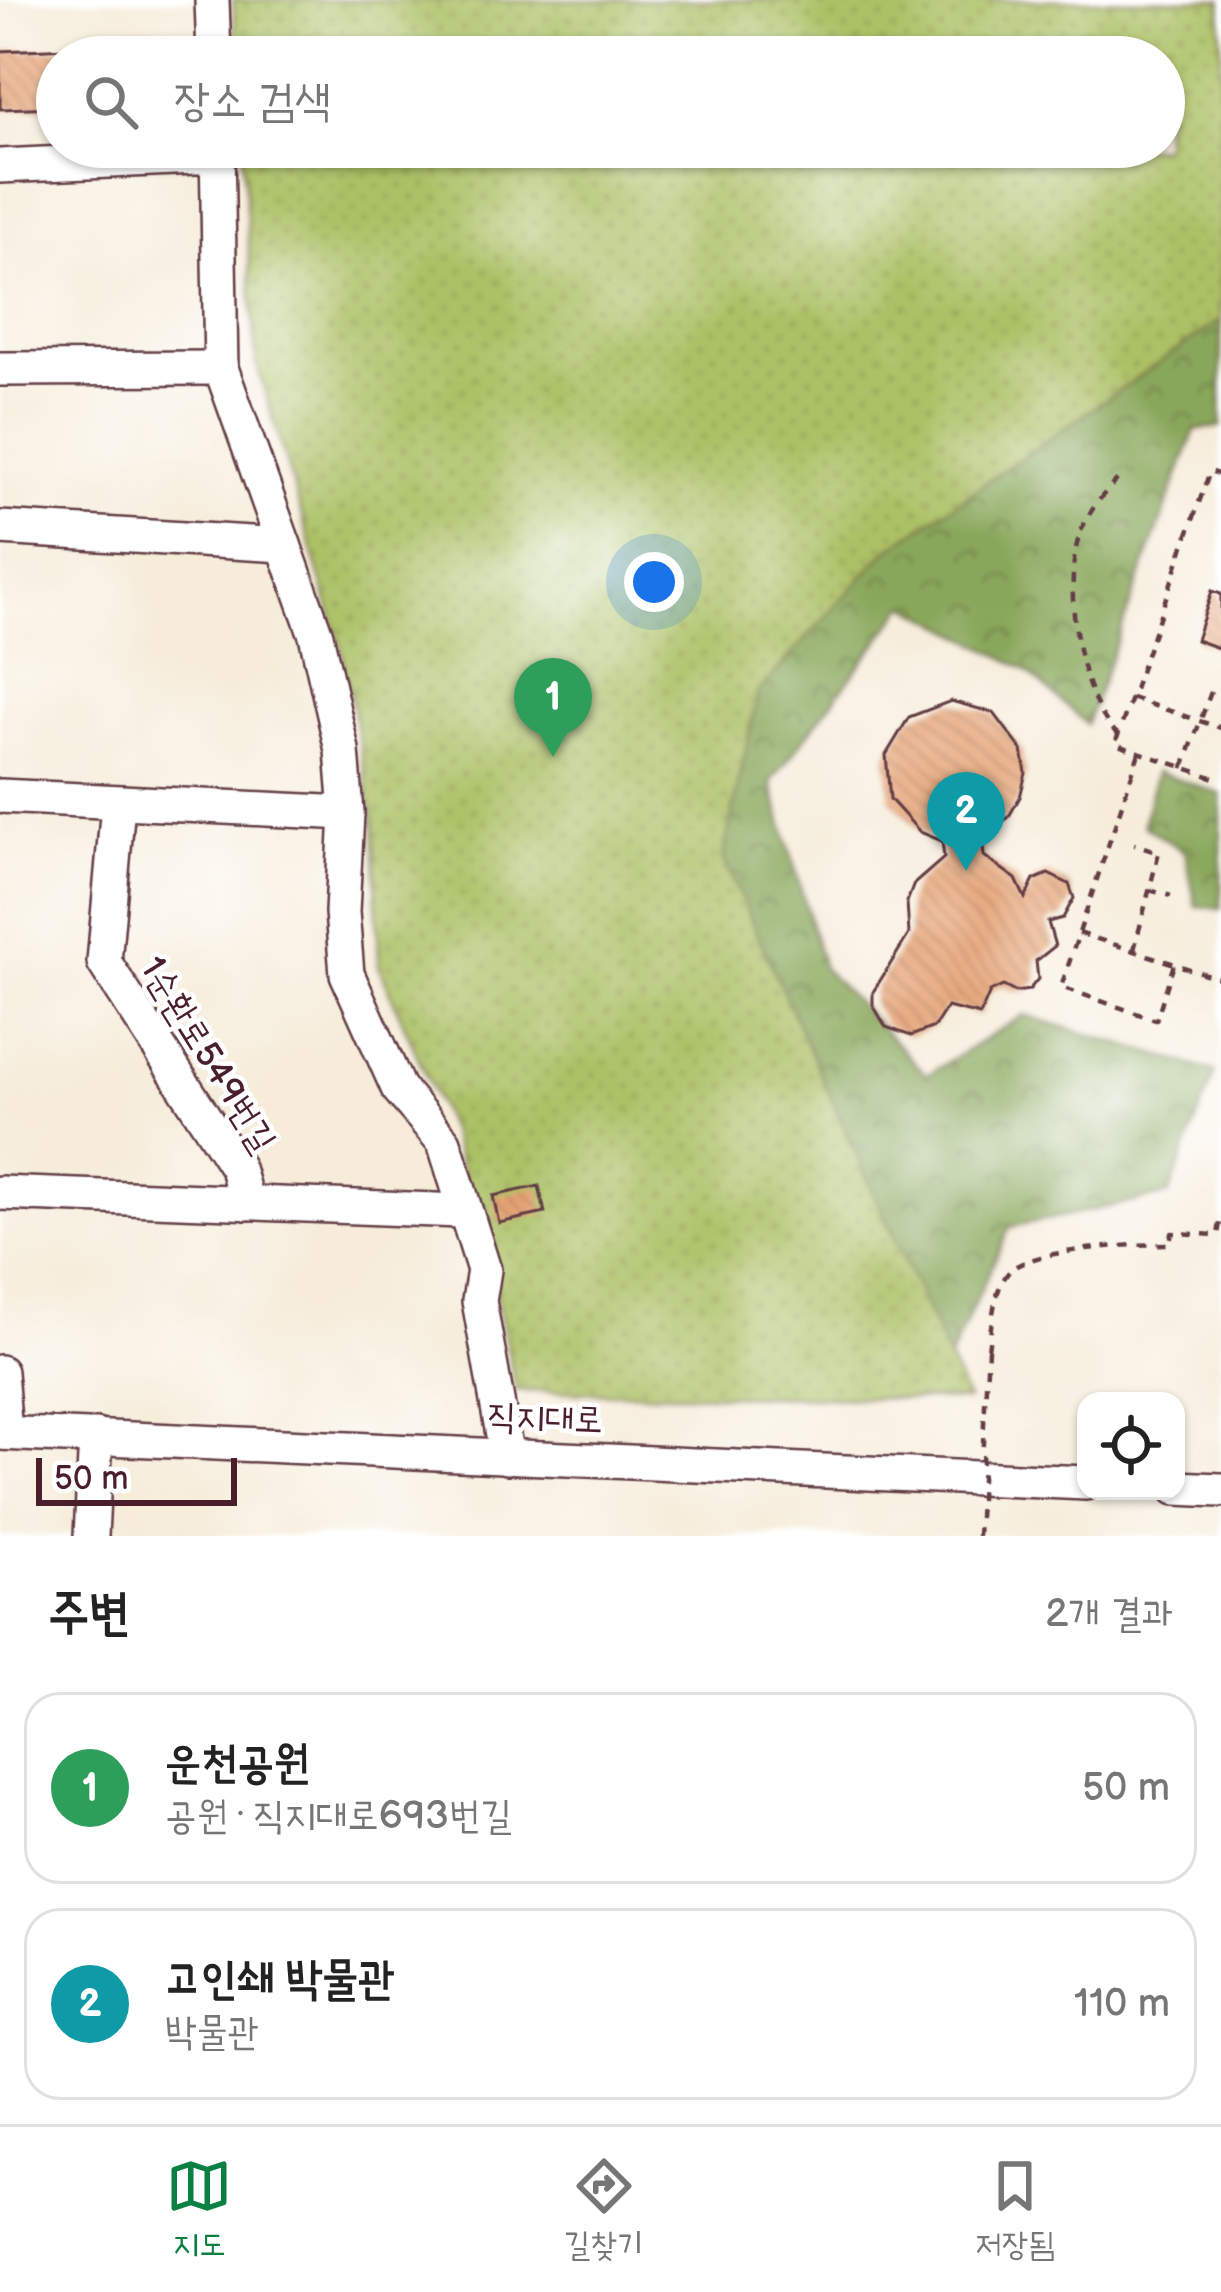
<!DOCTYPE html>
<html lang="ko">
<meta charset="utf-8">
<style>
body{margin:0;font-family:"Balsamiq Sans","Poor Story",sans-serif;background:#f6f6f6;color:#222}
.controls{position:absolute;right:36px;bottom:36px;display:grid;overflow:hidden;border-radius:24px;box-shadow:0 3px 9px #0004}
.controls button{width:108px;height:108px;display:grid;place-items:center;padding:0;border:0;border-bottom:3px solid #e0e0e0;background:#fff;color:#222;font:60px sans-serif}
.scale{position:absolute;left:36px;bottom:30px;width:201px;box-sizing:border-box;padding-left:12px;border:6px solid #4a1f2b;border-top:0;font-size:33px;line-height:42px;white-space:nowrap;color:#4a1f2b;-webkit-text-stroke:9px #fff;paint-order:stroke}
.you{position:absolute;left:654px;top:582px;width:42px;height:42px;margin:-30px;border:9px solid #fff;border-radius:50%;background:#1a73e8;box-shadow:0 0 0 18px #1a73e833}
.badge{display:grid;place-items:center;width:78px;height:78px;border-radius:50%;background:#0b8043;color:#fff;font-size:39px;font-weight:700}
.pin{position:absolute;translate:-50% -99px;filter:drop-shadow(0 3px 6px #0008)}
.pin::after{content:'';position:absolute;top:63px;width:42px;height:36px;background:inherit;clip-path:polygon(0 0,100% 0,50% 100%)}
.list{margin:0;padding:0;list-style:none}
h2{display:flex;justify-content:space-between;align-items:center;height:156px;margin:0;padding:0 48px;font-size:51px}
h2 small{font-size:39px;font-weight:400;color:#767676}
.list li{display:grid;grid-template-columns:78px 1fr auto;gap:36px;align-items:center;box-sizing:border-box;height:192px;margin:0 24px 24px;padding:0 24px;border:3px solid #e0e0e0;border-radius:36px}
.list b{display:block;font-size:45px;white-space:nowrap}
.list p{margin:0;font-size:39px;white-space:nowrap;color:#767676}
.list em{font-size:39px;font-style:normal;color:#767676}
.icon{flex:none;width:66px;height:66px;fill:none;stroke:currentColor;stroke-width:2;stroke-linecap:round;stroke-linejoin:round}
.map{position:relative;flex:none;width:1221px;height:1536px;overflow:hidden}
.search{position:absolute;background:#fff;box-shadow:0 3px 9px #0004;left:36px;right:36px;top:36px;height:132px;display:flex;align-items:center;gap:30px;box-sizing:border-box;padding:0 42px;border-radius:66px;color:#767676;font-size:45px}
.sheet{height:588px;background:#fff}
nav{display:flex;justify-content:space-around;align-items:center;box-sizing:border-box;height:168px;border-top:3px solid #e0e0e0;background:#fff;font-size:33px;color:#767676}
nav a{display:grid;justify-items:center;gap:6px}
nav .on{color:#0b8043}
.map>svg:first-child{display:block}
.forest{fill:url(#forest-crowns);stroke:#6a6342;stroke-width:3}
.park{fill:url(#park-dots);stroke:#7b7048;stroke-width:3}
.building{fill:url(#building-back-hatch)}
.lines{fill:none;stroke-linecap:round;stroke-linejoin:round}
.minor-casing{stroke:#643e45;stroke-width:38}
.path{stroke:#643e45;stroke-width:4.5;stroke-dasharray:9 9;stroke-linecap:butt}
.minor{stroke:#fff;stroke-width:33}
.path-bridge{stroke:#643e45;stroke-width:4.5;stroke-dasharray:9 9;stroke-linecap:butt}
.labels{text-anchor:middle;dominant-baseline:central;stroke-width:9;stroke-linejoin:round;paint-order:stroke}
.street-label{font-size:36px;fill:#4a1f2b;stroke:#fff}
</style>
<div class="map">
<svg width="1221" height="1536" viewBox="0 0 1221 1536">
<defs>
<pattern id="forest-crowns" width="20" height="18" patternUnits="userSpaceOnUse" patternTransform="scale(3)"><rect width="20" height="18" fill="#89a75a"/><path d="M2 6a3 3 0 1 1 6 0M12 15a3 3 0 1 1 6 0" fill="none" stroke="#72874b"/></pattern>
<pattern id="park-dots" width="8" height="8" patternUnits="userSpaceOnUse" patternTransform="scale(3)"><rect width="8" height="8" fill="#acc165"/><path d="M2 2h.1M6 6h.1" fill="none" stroke="#96a558" stroke-width="1.8" stroke-linecap="round"/></pattern>
<pattern id="building-back-hatch" width="6" height="6" patternUnits="userSpaceOnUse" patternTransform="scale(3)"><rect width="6" height="6" fill="#e59e6c"/><path d="M-1 5l2 2M0 0l6 6M5-1l2 2" fill="none" stroke="#bc8059"/></pattern>
</defs>
<rect width="100%" height="100%" fill="#fff"/>
<filter id="ink" filterUnits="userSpaceOnUse"><feTurbulence type="fractalNoise" baseFrequency=".00833" numOctaves="2"/><feDisplacementMap in="SourceGraphic" scale="24" xChannelSelector="R" yChannelSelector="G"/><feConvolveMatrix kernelMatrix="1 2 1 2 8 2 1 2 1" color-interpolation-filters="sRGB"/></filter>
<filter id="wash" filterUnits="userSpaceOnUse"><feTurbulence type="fractalNoise" baseFrequency=".004" numOctaves="4" result="noise"/><feDisplacementMap in="SourceGraphic" scale="48" xChannelSelector="R" yChannelSelector="G"/><feGaussianBlur stdDeviation="2.7" result="paint"/><feColorMatrix in="noise" values="0 0 0 0 0 0 0 0 0 0 0 0 0 0 0 0 0 1.4 0 .05"/><feComposite in="paint" operator="in"/></filter>
<g filter="url(#wash)">
<rect width="100%" height="100%" fill="#f6ecd9"/>
<g class="forest">
<polygon points="1221,0 1221,427 1195,430 1086,724 1025,669 906,605 771,782 823,968 927,1075 1024,1015 1215,1072 1169,1195 1010,1227 941,1377 555,906 1164,147 1164,57"/>
<polygon points="1156,772 1221,794 1221,909 1196,906 1185,852 1143,825"/>
</g>
<polygon class="park" points="233,0 1221,0 1221,320 885,552 758,692 723,858 967,1400 516,1391 486,1250 450,1132 379,966 374,823 341,647 256,362 242,147 1164,147 1164,57 237,57"/>
<g id="blocks">
<g class="building">
<polygon points="192,43 193,57 57,57 57,107 0,109 0,51"/>
<polygon points="1212,591 1221,594 1221,649 1196,640"/>
<polygon points="951,701 994,713 1022,750 1026,773 1020,797 1008,818 982,835 984,856 1016,879 1025,898 1034,880 1048,874 1069,884 1074,898 1063,918 1048,922 1055,946 1036,961 1038,979 1029,990 1015,992 1003,986 990,992 980,1015 947,1007 934,1027 911,1036 886,1027 873,1005 873,992 909,934 907,902 914,884 944,858 942,841 920,832 890,799 886,755 909,717"/>
<polygon points="539,1186 545,1213 499,1223 493,1196"/>
</g>
</g>
</g>
<g filter="url(#ink)">
<use href="#blocks" fill-opacity="0" stroke="#643e45" stroke-width="3"/>
<g class="lines">
<g class="minor-casing">
<g id="minor">
<polyline points="212,0 214,57"/>
<polyline points="217,147 221,368 316,635 342,750 347,813 342,912 347,974 398,1088 444,1142 484,1270 479,1301 507,1457"/>
<polyline points="0,166 218,156"/>
<polyline points="0,369 221,368"/>
<polyline points="0,528 284,545"/>
<polyline points="0,796 347,813"/>
<polyline points="118,804 104,962 237,1168 247,1203"/>
<polyline points="0,1193 461,1211"/>
<polyline points="0,1372 5,1433"/>
<polyline points="0,1433 1086,1483"/>
<polyline points="1176,1488 1221,1490"/>
<polyline points="91,1536 96,1436"/>
</g>
</g>
<g class="path">
<polyline points="1221,475 1210,471 1115,744 1221,780"/>
<polyline points="1131,698 1221,728"/>
<path d="M 1119,735 C 1078,703 1063,584 1079,537 C 1086,514 1104,492 1122,475"/>
<polyline points="1139,753 1061,987 1156,1020 1174,964"/>
<polyline points="1183,768 1212,689"/>
<polyline points="1149,890 1171,896"/>
<polyline points="1079,933 1221,979"/>
<polyline points="1134,950 1159,852 1134,844"/>
<path d="M 988,1349 C 992,1325 993,1285 1012,1269 C 1036,1249 1137,1244 1169,1244 L 1172,1233 L 1218,1235 L 1221,1216"/>
</g>
<use href="#minor" class="minor"/>
<polyline class="path-bridge" points="978,1536 988,1349"/>
</g>
</g>
<g class="labels">
<g class="street-label">
<text transform="translate(207 1055) rotate(58)">1순환로549번길</text>
<text transform="translate(545 1419) rotate(2)">직지대로</text>
</g>
</g>
</svg>
<div class="controls">
<button><svg class="icon" aria-label="locate" viewBox="0 0 24 24"><circle cx="12" cy="12" r="6"/><path d="M12 2v4M12 18v4M2 12h4M18 12h4"/></svg></button>
</div>
<div class="scale">50 m</div>
<div class="you"></div>
<div class="pin badge" style="left:553px;top:757px;background:#2e9e5b">1</div>
<div class="pin badge" style="left:966px;top:871px;background:#0f9aa8">2</div>
<div class="search"><svg class="icon" aria-label="search" viewBox="0 0 24 24"><circle cx="10" cy="10" r="6"/><path d="M15 15l6 6"/></svg>장소 검색</div>
</div>
<section class="sheet">
<h2>주변<small>2개 결과</small></h2>
<ul class="list">
<li><span class="badge" style="background:#2e9e5b">1</span><div><b>운천공원</b><p>공원 · 직지대로693번길</p></div><em>50 m</em></li>
<li><span class="badge" style="background:#0f9aa8">2</span><div><b>고인쇄 박물관</b><p>박물관</p></div><em>110 m</em></li>
</ul>
</section>
<nav>
<a class="on"><svg class="icon" aria-label="map" viewBox="0 0 24 24"><path d="M3 6l6-2 6 2 6-2v14l-6 2-6-2-6 2zM9 4v14M15 6v14"/></svg>지도</a>
<a><svg class="icon" aria-label="directions" viewBox="0 0 24 24"><path d="M12 3l9 9-9 9-9-9zM9 14v-3h6M13 9l2 2-2 2"/></svg>길찾기</a>
<a><svg class="icon" aria-label="saved" viewBox="0 0 24 24"><path d="M7 4h10v16l-5-4-5 4z"/></svg>저장됨</a>
</nav>
